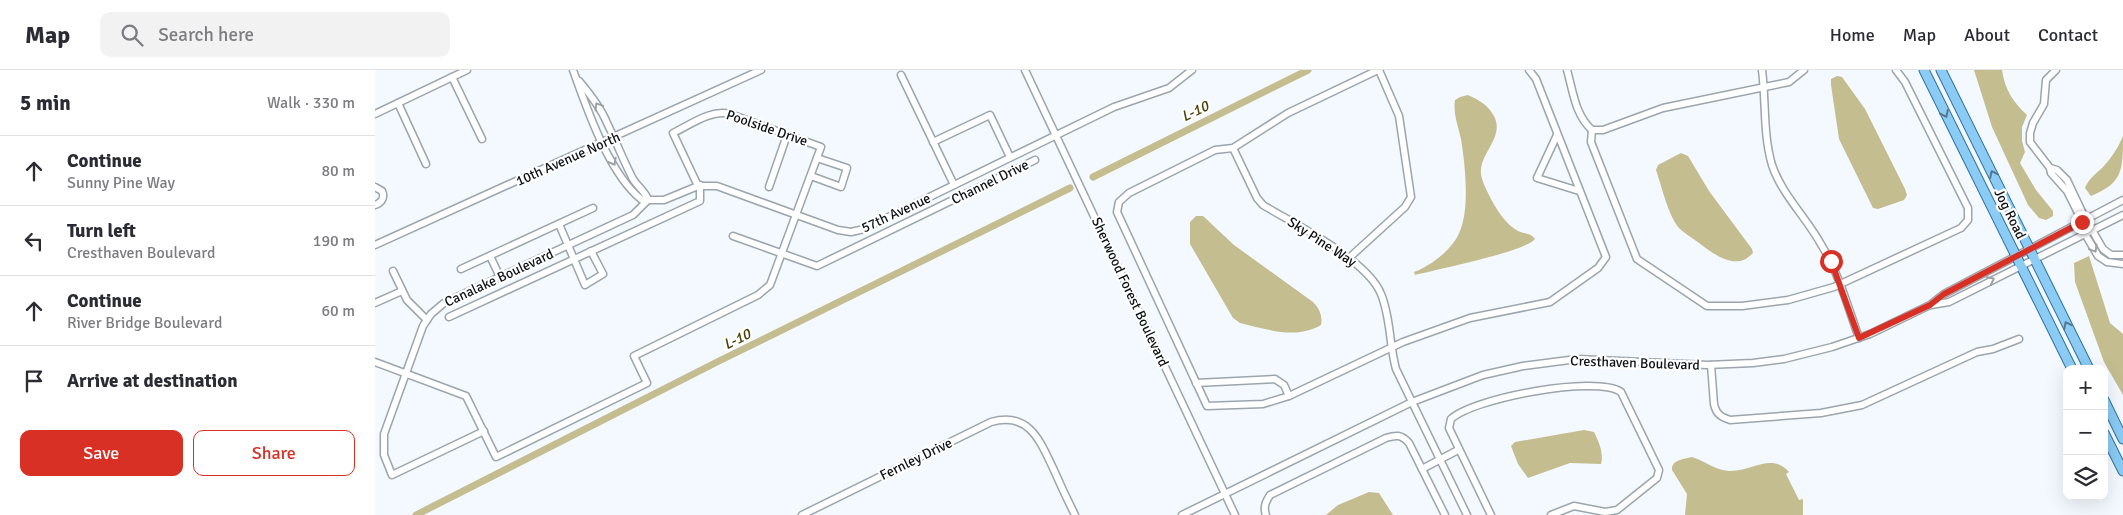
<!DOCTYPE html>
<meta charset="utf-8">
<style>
body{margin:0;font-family:Signika,sans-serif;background:#f2f2f3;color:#2b2b33}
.controls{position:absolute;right:15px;bottom:15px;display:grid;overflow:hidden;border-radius:10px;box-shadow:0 5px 20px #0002}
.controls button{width:45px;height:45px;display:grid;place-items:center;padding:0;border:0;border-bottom:1px solid #e1e1e2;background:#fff;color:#2b2b33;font:25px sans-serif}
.stop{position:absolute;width:15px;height:15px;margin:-11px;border:4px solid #d93025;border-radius:50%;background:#fff}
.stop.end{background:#d93025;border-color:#fff;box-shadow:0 1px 5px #0008}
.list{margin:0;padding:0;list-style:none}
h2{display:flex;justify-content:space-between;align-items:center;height:65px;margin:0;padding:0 20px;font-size:21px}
h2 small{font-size:16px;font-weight:400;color:#7c7c81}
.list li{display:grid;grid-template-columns:32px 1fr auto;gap:15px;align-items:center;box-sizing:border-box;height:70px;padding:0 20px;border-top:1px solid #e1e1e2}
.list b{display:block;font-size:19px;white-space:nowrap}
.list p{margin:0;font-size:16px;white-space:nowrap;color:#7c7c81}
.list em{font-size:16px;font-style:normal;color:#7c7c81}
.actions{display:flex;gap:10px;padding:15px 20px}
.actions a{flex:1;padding:11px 0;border:1px solid #d93025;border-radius:10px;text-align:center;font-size:18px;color:#d93025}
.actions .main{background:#d93025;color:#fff}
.icon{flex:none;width:28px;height:28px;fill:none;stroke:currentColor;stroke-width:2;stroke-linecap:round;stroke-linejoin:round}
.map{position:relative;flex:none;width:1748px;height:445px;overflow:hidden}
header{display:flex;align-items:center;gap:30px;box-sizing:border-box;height:70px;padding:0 25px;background:#fff;border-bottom:1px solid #e1e1e2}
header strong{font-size:24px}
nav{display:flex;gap:28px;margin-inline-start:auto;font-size:18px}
.search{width:350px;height:45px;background:#f2f2f3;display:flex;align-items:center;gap:12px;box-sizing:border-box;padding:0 18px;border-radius:10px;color:#7c7c81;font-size:19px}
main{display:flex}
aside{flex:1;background:#fff}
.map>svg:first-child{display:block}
.water{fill:#c4bd90}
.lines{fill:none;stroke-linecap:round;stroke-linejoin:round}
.canal{stroke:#c4bd90;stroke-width:7}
.minor-casing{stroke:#9ca5ac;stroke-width:9}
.major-casing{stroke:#2d73a0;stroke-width:11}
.minor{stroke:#fff;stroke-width:6}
.major{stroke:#8bcbf4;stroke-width:9}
.oneway{stroke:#9fa0a1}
.oneway2{stroke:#53778f}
.route{stroke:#d93025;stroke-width:6}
.labels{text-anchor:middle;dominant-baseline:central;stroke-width:4.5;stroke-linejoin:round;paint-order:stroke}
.street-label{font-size:14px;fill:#0e1114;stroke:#fff}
.water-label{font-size:15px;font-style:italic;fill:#463d03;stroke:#fff}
</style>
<header>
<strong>Map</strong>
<div class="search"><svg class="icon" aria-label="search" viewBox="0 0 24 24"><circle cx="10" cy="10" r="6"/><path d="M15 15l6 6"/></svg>Search here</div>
<nav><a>Home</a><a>Map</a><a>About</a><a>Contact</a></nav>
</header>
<main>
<aside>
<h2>5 min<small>Walk · 330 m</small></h2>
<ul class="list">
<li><svg class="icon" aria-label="ahead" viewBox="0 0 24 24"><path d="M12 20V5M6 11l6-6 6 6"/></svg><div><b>Continue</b><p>Sunny Pine Way</p></div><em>80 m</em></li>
<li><svg class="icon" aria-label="left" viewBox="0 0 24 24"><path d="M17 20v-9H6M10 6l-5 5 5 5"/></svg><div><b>Turn left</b><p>Cresthaven Boulevard</p></div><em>190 m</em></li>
<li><svg class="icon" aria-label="ahead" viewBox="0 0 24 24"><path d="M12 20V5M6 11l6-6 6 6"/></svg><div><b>Continue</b><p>River Bridge Boulevard</p></div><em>60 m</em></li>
<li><svg class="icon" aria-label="arrive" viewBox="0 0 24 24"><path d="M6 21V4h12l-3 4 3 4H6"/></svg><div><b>Arrive at destination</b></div></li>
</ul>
<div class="actions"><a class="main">Save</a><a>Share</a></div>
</aside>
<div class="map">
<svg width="1748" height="445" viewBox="0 0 1748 445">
<rect width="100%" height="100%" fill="#f3f9fe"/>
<g class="water">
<path d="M 1599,0 L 1627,0 C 1630,20 1638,32 1652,45 L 1647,57 L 1647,71 L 1650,82 L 1645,93 L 1661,120 L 1678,141 L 1678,146 L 1671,150 L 1664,148 L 1653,135 L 1617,57 Z"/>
<polygon points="1462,6 1467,7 1490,39 1530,119 1532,125 1529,130 1503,139 1498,138 1464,69 1456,15 1456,9"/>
<path d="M 1093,25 C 1104,30 1113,35 1119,46 C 1130,68 1104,83 1106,104 C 1107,112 1113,123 1116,129 C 1123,142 1131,154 1143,161 C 1149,164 1156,163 1160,169 C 1152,181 1060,200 1040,205 L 1039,202 C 1056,196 1079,178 1085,161 C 1095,137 1090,94 1086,69 C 1083,56 1078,43 1080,30 L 1085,27 Z"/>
<path d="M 1748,66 C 1748,100 1748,113 1716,126 L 1710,118 C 1714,108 1721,104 1728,97 C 1737,87 1743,78 1748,66 Z"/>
<path d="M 1306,83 L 1313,86 L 1334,121 L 1377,179 L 1378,183 C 1361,202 1339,184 1324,173 C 1318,168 1310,164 1305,159 C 1293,146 1287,117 1281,100 L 1283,95 Z"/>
<path d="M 821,146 L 828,146 L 859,175 L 938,232 C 944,238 948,246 946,255 C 921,270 891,259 865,253 L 858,248 L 815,174 L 815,152 Z"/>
<polygon points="1714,186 1735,253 1748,264 1748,325 1729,292 1700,212 1699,193"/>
<path d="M 1209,360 L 1219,362 C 1224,372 1229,384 1226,394 L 1195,393 L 1153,408 L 1143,394 L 1136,376 L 1140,372 Z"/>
<path d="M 1317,387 C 1330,391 1340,400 1354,401 C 1376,402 1397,382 1414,402 L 1411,404 L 1424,430 L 1428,429 L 1428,445 L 1310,445 L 1312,424 L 1297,400 C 1296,390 1309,389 1317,387 Z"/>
<polygon points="994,422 1004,423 1018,445 951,445 963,435"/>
</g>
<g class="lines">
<g class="canal">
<polyline points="718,107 933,0"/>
<polyline points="41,445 342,292 695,118"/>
</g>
<g class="minor-casing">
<g id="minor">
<path d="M 198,0 C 212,39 234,104 267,130 L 289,130 L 323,116 L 342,116 L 463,160 L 476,162 L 489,159 L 739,37 L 794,18 L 817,0"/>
<polyline points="650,0 860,445"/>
<polyline points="1003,0 913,43 858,78 840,80 754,123 744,132 742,142 832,336 888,334 914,326 1028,272 1095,248 1175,232 1223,198 1231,187 1161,9 1154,0"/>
<path d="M 1192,0 C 1198,21 1200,45 1217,60"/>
<path d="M 1387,0 C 1391,31 1388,65 1397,95 C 1407,125 1432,148 1447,176 C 1464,204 1473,237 1484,268"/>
<polyline points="1681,0 1671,10 1669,34 1658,53 1655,63 1655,72 1675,98 1676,103 1692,121 1705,147 1710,164 1723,186 1732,192 1748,194"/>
<polyline points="526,5 579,115"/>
<polyline points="77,7 107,69"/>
<path d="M 204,11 C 215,24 226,38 232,53 C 241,71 248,90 258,109 C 262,116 271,122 273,130"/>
<polyline points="23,33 51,94"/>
<polyline points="0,44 92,0"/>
<polyline points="1217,60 1216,72 1262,189 1332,236 1367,236 1413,230 1459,217 1586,158 1593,150 1593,138 1530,12 1521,0"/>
<polyline points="1217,60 1228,60 1288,38 1414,12 1429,0"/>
<polyline points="1182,65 1162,108 1204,121"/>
<polyline points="558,72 615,45 635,87"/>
<path d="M 858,78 L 882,128 L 888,135 C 919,154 993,190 1006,224 C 1016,248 1014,274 1021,299 L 1092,445"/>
<polyline points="1675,98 1682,100 1692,110 1709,146 1728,179 1736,185 1748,185"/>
<polyline points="436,106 466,117 472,98 442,88"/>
<path d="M 0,117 L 7,121 C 10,127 7,133 0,135"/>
<polyline points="394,117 412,65"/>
<polyline points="184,154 210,215 228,204 216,181"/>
<polyline points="358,166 442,196 660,90"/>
<polyline points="0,175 386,0"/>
<polyline points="115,186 125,207"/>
<polyline points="974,188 1030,137 1036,127 1024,46 1004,0"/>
<polyline points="86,199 218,138"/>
<polyline points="18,201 32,230 52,250"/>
<polyline points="0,233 27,221"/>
<polyline points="1556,235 1574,232 1748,145"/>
<polyline points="74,247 325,131 325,115"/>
<path d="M 0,292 L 91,326 L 121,387 L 272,313 L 259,286 L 383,225 L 395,215 L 446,77 L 355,44 C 336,39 315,55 298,63 L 323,116"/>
<path d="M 1336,295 L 1339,334 C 1341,344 1346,347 1355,350 L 1446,343 L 1487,335 L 1602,282 L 1618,279 L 1644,269"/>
<polyline points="821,313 900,309 909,315 914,326"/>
<polyline points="109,361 17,405 9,385 9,364 48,256 56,244 69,233 258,145 273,130"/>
<polyline points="1047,399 1083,380"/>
<path d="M 427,445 L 616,352 C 654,341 665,371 678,398 C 685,414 692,429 700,445"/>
<polyline points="807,445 1037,332 1108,305 1148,296 1202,289 1332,295 1378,293 1409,289 1457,277 1495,264 1555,235 1569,224 1748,130"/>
<path d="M 891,445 C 888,437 891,431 895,425 L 1011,368 C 1021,365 1026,364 1034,373 L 1070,445"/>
<path d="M 1116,445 L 1074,358 L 1076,349 C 1098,328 1221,305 1246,322 L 1284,400 L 1282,408 L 1242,440 L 1230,442 L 1199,436 L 1176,445"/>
</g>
</g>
<g class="major-casing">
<g id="major">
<polyline points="1549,0 1697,299"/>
<polyline points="1566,0 1714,299"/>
<polyline points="1729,330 1748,369"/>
<polyline points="1729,363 1748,401"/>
</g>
</g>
<use href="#minor" class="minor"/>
<use href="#major" class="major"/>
</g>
<defs><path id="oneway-chevron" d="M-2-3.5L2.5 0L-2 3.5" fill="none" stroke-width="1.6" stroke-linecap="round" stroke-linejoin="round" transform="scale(1.25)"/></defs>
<g class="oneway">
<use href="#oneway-chevron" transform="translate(223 36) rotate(-121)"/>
<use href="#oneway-chevron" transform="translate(238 92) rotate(61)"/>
<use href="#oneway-chevron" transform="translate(1719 179) rotate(59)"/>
<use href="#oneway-chevron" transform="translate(1616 210) rotate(-27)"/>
</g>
<g class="oneway2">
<use href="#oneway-chevron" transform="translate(1570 44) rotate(64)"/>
<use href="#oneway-chevron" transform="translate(1618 104) rotate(-116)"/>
<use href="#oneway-chevron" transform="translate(1692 255) rotate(-116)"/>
</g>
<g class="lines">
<polyline class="route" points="1456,191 1484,268 1555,235 1569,224 1707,152"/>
</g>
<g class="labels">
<g class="street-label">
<text transform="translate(392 58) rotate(19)">Poolside Drive</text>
<text transform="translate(193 89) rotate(-24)">10th Avenue North</text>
<text transform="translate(615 112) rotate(-26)">Channel Drive</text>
<text transform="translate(521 143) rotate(-25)">57th Avenue</text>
<text transform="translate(1635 144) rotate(64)">Jog Road</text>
<text transform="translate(947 172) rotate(33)">Sky Pine Way</text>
<text transform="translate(124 208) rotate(-25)">Canalake Boulevard</text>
<text transform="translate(755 222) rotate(65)">Sherwood Forest Boulevard</text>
<text transform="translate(1260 293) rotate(2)">Cresthaven Boulevard</text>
<text transform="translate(541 389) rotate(-26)">Fernley Drive</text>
</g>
<g class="water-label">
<text transform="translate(820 41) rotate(-26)">L-10</text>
<text transform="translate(362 269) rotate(-27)">L-10</text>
</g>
</g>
</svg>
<div class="controls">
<button>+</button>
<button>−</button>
<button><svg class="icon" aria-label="layers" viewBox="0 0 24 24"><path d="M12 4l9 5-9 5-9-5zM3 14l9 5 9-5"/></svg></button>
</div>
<div class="stop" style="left:1456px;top:191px"></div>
<div class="stop end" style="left:1707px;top:152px"></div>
</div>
</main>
